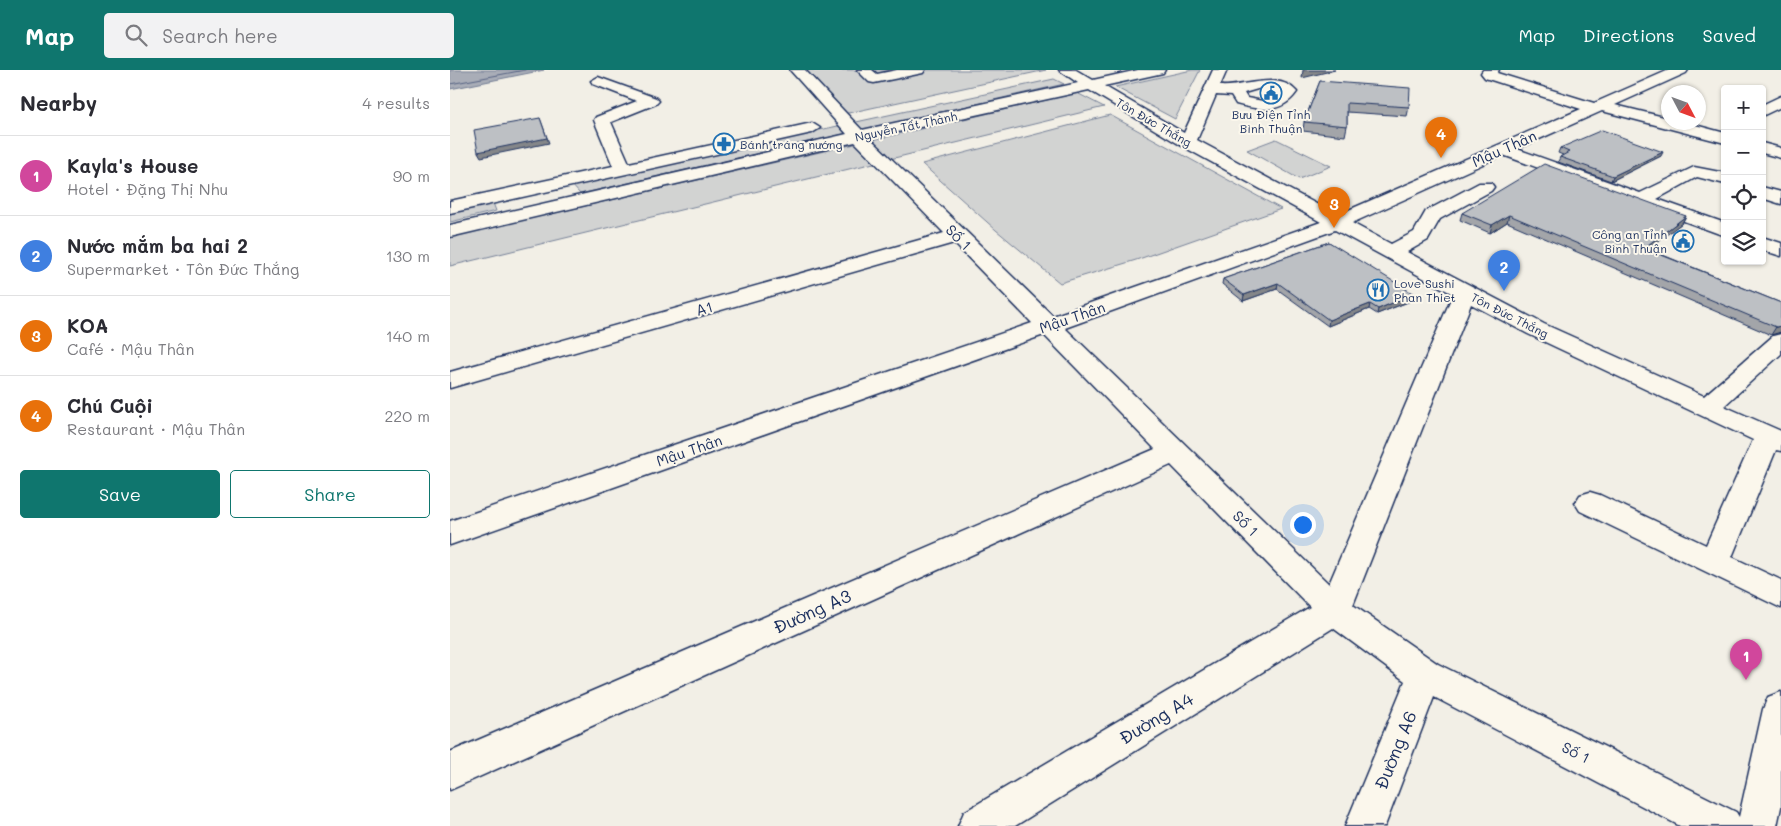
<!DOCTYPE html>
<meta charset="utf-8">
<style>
body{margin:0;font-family:Mali,sans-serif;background:#f2f2f3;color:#2b2b33}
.controls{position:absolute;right:15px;top:15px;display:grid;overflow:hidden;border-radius:5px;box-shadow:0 1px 4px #0004}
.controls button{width:45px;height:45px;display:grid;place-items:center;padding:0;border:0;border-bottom:1px solid #e1e1e2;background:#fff;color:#2b2b33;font:25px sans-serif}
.compass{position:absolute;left:1211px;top:15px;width:45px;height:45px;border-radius:50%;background:#fff;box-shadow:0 1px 4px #0004;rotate:131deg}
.you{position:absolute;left:852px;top:454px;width:18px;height:18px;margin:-12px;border:4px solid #fff;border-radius:50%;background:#1a73e8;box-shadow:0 0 0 8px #1a73e833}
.badge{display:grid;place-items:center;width:32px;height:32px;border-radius:50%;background:#0f766e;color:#fff;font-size:16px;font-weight:700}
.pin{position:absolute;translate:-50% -41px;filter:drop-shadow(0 1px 2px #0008)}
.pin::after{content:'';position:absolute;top:26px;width:18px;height:15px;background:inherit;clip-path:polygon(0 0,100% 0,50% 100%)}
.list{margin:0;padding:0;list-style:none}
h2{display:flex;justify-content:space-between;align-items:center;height:65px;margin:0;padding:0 20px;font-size:21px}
h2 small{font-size:16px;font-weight:400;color:#7c7c81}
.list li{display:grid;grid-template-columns:32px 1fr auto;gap:15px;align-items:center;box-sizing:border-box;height:80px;padding:0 20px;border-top:1px solid #e1e1e2}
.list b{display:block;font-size:19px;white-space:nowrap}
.list p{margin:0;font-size:16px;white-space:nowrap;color:#7c7c81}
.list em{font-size:16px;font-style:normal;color:#7c7c81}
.actions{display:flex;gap:10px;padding:15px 20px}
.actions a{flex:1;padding:11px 0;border:1px solid #0f766e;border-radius:5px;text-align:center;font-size:18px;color:#0f766e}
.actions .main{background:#0f766e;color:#fff}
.icon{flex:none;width:28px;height:28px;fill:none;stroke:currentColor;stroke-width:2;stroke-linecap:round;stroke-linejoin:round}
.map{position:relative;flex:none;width:1331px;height:756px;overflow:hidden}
header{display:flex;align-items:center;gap:30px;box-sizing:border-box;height:70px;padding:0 25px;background:#0f766e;color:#fff}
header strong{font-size:24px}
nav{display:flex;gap:28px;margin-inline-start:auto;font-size:18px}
.search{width:350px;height:45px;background:#f2f2f3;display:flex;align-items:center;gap:12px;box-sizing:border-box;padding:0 18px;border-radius:5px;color:#7c7c81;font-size:19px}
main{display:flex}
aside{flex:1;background:#fff}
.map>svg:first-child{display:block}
.green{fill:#d2d3d2;stroke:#768198}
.water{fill:#a9adb7;stroke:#707b93}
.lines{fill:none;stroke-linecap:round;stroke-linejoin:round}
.shore{stroke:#546182;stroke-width:1}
.minor-casing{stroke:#1b2f5e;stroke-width:3}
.minor{fill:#fbf7ec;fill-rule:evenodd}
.wall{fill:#a3a5a9;stroke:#1b2f5e}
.shaded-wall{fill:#848689;stroke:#1b2f5e}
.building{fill:#bdc0c4;stroke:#1b2f5e}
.labels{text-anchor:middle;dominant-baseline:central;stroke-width:4;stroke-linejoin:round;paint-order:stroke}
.far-poi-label{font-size:12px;fill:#1b2f5e;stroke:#fbf7ec;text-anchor:start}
.far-street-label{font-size:12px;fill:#1b2f5e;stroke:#fbf7ec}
.street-label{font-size:15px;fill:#1b2f5e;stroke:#fbf7ec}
.near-street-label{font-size:18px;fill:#1b2f5e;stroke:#fbf7ec}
</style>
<header>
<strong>Map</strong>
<div class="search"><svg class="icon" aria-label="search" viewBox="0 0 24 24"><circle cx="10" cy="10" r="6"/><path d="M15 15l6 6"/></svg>Search here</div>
<nav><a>Map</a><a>Directions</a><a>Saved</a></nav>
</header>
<main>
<aside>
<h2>Nearby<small>4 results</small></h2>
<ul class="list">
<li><span class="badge" style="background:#d1479c">1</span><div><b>Kayla's House</b><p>Hotel · Đặng Thị Nhu</p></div><em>90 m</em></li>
<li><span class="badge" style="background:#3f7fe0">2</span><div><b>Nước mắm ba hai 2</b><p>Supermarket · Tôn Đức Thắng</p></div><em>130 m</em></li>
<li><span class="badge" style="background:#e8710a">3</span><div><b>KOA</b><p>Café · Mậu Thân</p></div><em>140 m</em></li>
<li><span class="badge" style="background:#e8710a">4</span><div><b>Chú Cuội</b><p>Restaurant · Mậu Thân</p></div><em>220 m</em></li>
</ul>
<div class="actions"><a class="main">Save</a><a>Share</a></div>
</aside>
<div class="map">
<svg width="1331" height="756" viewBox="0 0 1331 756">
<rect width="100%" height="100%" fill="#f2efe6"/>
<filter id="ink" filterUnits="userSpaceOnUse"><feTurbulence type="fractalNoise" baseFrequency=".02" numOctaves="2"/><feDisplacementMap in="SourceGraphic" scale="10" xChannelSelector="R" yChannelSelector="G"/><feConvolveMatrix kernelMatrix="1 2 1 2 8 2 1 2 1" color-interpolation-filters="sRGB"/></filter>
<g filter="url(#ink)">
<g class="green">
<polygon points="344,0 596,0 389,45"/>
<polygon points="742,0 750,0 725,49 665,17"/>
<polygon points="604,9 614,14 130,124 121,114"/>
<polygon points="627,23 654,37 0,196 0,167"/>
<polygon points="660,45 831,139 686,190 610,213 546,160 472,94"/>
<polygon points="826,69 881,96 849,109 797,80"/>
<polygon points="43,133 46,141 0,152 0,142"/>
</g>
<polygon class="water" points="0,0 94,0 0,19"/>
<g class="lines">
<polyline class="shore" points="0,14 75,0"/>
<g class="minor-casing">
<g id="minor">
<path d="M 340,0 L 355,0 L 412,60 L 628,13 L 609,0 L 626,0 L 643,10 L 688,0 L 715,0 L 713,3 L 654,16 L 734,63 L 763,0 L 777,0 L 770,16 C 792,18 829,0 847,22 C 831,45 809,40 786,34 L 781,26 L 766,25 L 747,70 L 887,145 L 1131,39 L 1035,8 L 1031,3 L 1033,0 L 1049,0 L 1047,3 L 1144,33 L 1219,0 L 1238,0 L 1236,3 L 1165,35 L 1218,48 L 1218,52 L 1234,52 L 1275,63 L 1275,73 L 1152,41 L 1067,79 L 1190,123 L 1244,97 L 1275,103 L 1275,114 L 1247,107 L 1207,129 L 1275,153 L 1275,166 L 1053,85 L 902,153 L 941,174 L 964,162 L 976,141 L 1029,113 L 1041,113 L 1044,117 L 1041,121 L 990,149 L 978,170 L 957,182 L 1094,254 L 1254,326 L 1323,266 L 1331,264 L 1331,284 L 1274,336 L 1331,361 L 1331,381 L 1326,380 L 1282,487 L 1331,510 L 1331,538 L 1130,441 L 1125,433 L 1130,425 L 1140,422 L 1150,425 L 1256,475 L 1303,370 L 1078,264 L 1021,234 L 903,535 L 988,594 L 1286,742 L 1289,747 L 1313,639 L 1318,627 L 1331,622 L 1331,737 L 1327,756 L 1230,756 L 984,627 L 935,756 L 895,756 L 955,611 L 883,558 L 565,756 L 508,756 L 514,742 L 860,537 L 721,395 L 0,720 L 0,682 L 705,379 L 594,265 L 0,475 L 0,451 L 582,253 L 504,173 L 0,318 L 0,302 L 494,163 L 405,72 L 0,167 L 0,155 L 397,64 ZM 811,18 L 831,23 L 813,31 L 797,28 L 794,23 ZM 639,20 L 732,76 L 871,152 L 603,246 L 420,68 ZM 885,160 L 1003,224 L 879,514 L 615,258 Z"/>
<polygon points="407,0 422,0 427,4 447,0 475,0 473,3 424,13 419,12"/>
<polygon points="148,7 206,28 209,31 206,34 161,52 179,93 362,53 370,58 362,63 0,143 0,131 163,96 144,50 146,47 187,31 143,14 141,11"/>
<polygon points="1331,26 1331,37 1312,46 1312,35"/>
<polygon points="1312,73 1331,78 1331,88 1312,83"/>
<polygon points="1312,117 1331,122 1331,134 1312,128"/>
<polygon points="1312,167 1331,173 1331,186 1312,180"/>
</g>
</g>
<use href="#minor" class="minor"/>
</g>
<g class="wall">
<polygon points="870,11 959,37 957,46 897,42 897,56 895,66 853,61 854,52"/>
<polygon points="1110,78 1211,86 1161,111 1108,92 1110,87 1113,85 1108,83"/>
<polygon points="1012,143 1236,146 1232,153 1198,179 1331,233 1330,262 1321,265 1057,152 1040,163 1010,150"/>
<polygon points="879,172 963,230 927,244 919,239 878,256 827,219 793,231 772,214 773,209"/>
</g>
<g class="shaded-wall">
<polygon points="853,0 885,0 852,8"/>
<polygon points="90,48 99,73 31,87 28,82"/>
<polygon points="1213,82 1211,86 1161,111 1163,106"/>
<polygon points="1059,145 1057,152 1040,163 1042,155"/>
<polygon points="1236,146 1232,153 1190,185 1194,178"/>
<polygon points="828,213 827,219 793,231 794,225"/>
<polygon points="964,224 963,230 927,244 928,239"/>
<polygon points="920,234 919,239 878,256 879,250"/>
<polygon points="1331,256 1331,262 1321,265 1326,257"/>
</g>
<g class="building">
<polygon points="870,11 960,18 959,37 897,33 897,56 854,52"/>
<polygon points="90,48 97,68 28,82 24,60"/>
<polygon points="1152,60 1213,82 1163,106 1110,87 1119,82 1110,78"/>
<polygon points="1094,94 1236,146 1194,178 1331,233 1331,256 1326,257 1059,145 1042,155 1012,143"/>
<polygon points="879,172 964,224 928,239 920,234 879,250 828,213 794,225 773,209"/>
</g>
</g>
<defs>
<g id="civic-ring" transform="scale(1.125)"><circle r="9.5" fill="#fbf7ec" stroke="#1f6fb2" stroke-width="1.5"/><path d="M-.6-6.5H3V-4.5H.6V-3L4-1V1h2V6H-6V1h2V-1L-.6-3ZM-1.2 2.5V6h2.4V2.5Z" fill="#1f6fb2"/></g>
<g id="pharmacy-ring" transform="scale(1.125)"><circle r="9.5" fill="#fbf7ec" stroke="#1f6fb2" stroke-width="1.5"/><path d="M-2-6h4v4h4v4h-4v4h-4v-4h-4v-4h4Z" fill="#1f6fb2"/></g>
<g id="restaurant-ring" transform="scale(1.125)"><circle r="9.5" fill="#fbf7ec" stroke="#1f6fb2" stroke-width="1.5"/><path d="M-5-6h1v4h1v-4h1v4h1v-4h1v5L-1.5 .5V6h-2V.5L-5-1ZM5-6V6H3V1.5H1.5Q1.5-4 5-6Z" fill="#1f6fb2"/></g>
</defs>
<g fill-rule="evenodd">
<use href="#civic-ring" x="821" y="23"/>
<use href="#pharmacy-ring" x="274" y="74"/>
<use href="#civic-ring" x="1233" y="171"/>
<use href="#restaurant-ring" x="928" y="220"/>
</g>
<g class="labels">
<g class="far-poi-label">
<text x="821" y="44" text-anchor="middle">Bưu Điện Tỉnh<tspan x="821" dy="14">Bình Thuận</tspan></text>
<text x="290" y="74">Bánh tráng nướng</text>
<text x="1217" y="164" text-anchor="end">Công an Tỉnh<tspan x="1217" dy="14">Bình Thuận</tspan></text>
<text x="944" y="213">Love Sushi<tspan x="944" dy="14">Phan Thiet</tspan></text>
</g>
<g class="far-street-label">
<text transform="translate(704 52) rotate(30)">Tôn Đức Thắng</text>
<text transform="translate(456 56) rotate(-12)">Nguyễn Tất Thành</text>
<text transform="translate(1060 245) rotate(27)">Tôn Đức Thắng</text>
</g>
<g class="street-label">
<text transform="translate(1054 78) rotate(-24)">Mậu Thân</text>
<text transform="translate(509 167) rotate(45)">Số 1</text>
<text transform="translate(254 238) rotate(-16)">A1</text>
<text transform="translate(622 247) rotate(-19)">Mậu Thân</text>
<text transform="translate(239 380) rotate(-19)">Mậu Thân</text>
<text transform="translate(796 453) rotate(45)">Số 1</text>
<text transform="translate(1126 682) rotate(27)">Số 1</text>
</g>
<g class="near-street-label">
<text transform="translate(362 541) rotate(-24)">Đường A3</text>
<text transform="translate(706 648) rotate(-31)">Đường A4</text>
<text transform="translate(945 680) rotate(-68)">Đường A6</text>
</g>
</g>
</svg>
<div class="controls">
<button>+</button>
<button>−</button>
<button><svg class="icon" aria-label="locate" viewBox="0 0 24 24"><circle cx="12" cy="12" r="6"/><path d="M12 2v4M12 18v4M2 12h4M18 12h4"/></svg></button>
<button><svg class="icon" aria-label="layers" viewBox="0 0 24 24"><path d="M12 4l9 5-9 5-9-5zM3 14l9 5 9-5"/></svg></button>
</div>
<svg class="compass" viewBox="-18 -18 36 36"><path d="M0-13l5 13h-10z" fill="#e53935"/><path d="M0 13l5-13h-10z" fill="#7c7c81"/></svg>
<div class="you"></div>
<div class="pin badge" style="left:1296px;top:610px;background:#d1479c">1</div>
<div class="pin badge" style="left:1054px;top:221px;background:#3f7fe0">2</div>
<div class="pin badge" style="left:884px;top:158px;background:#e8710a">3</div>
<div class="pin badge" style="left:991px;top:88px;background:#e8710a">4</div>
</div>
</main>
